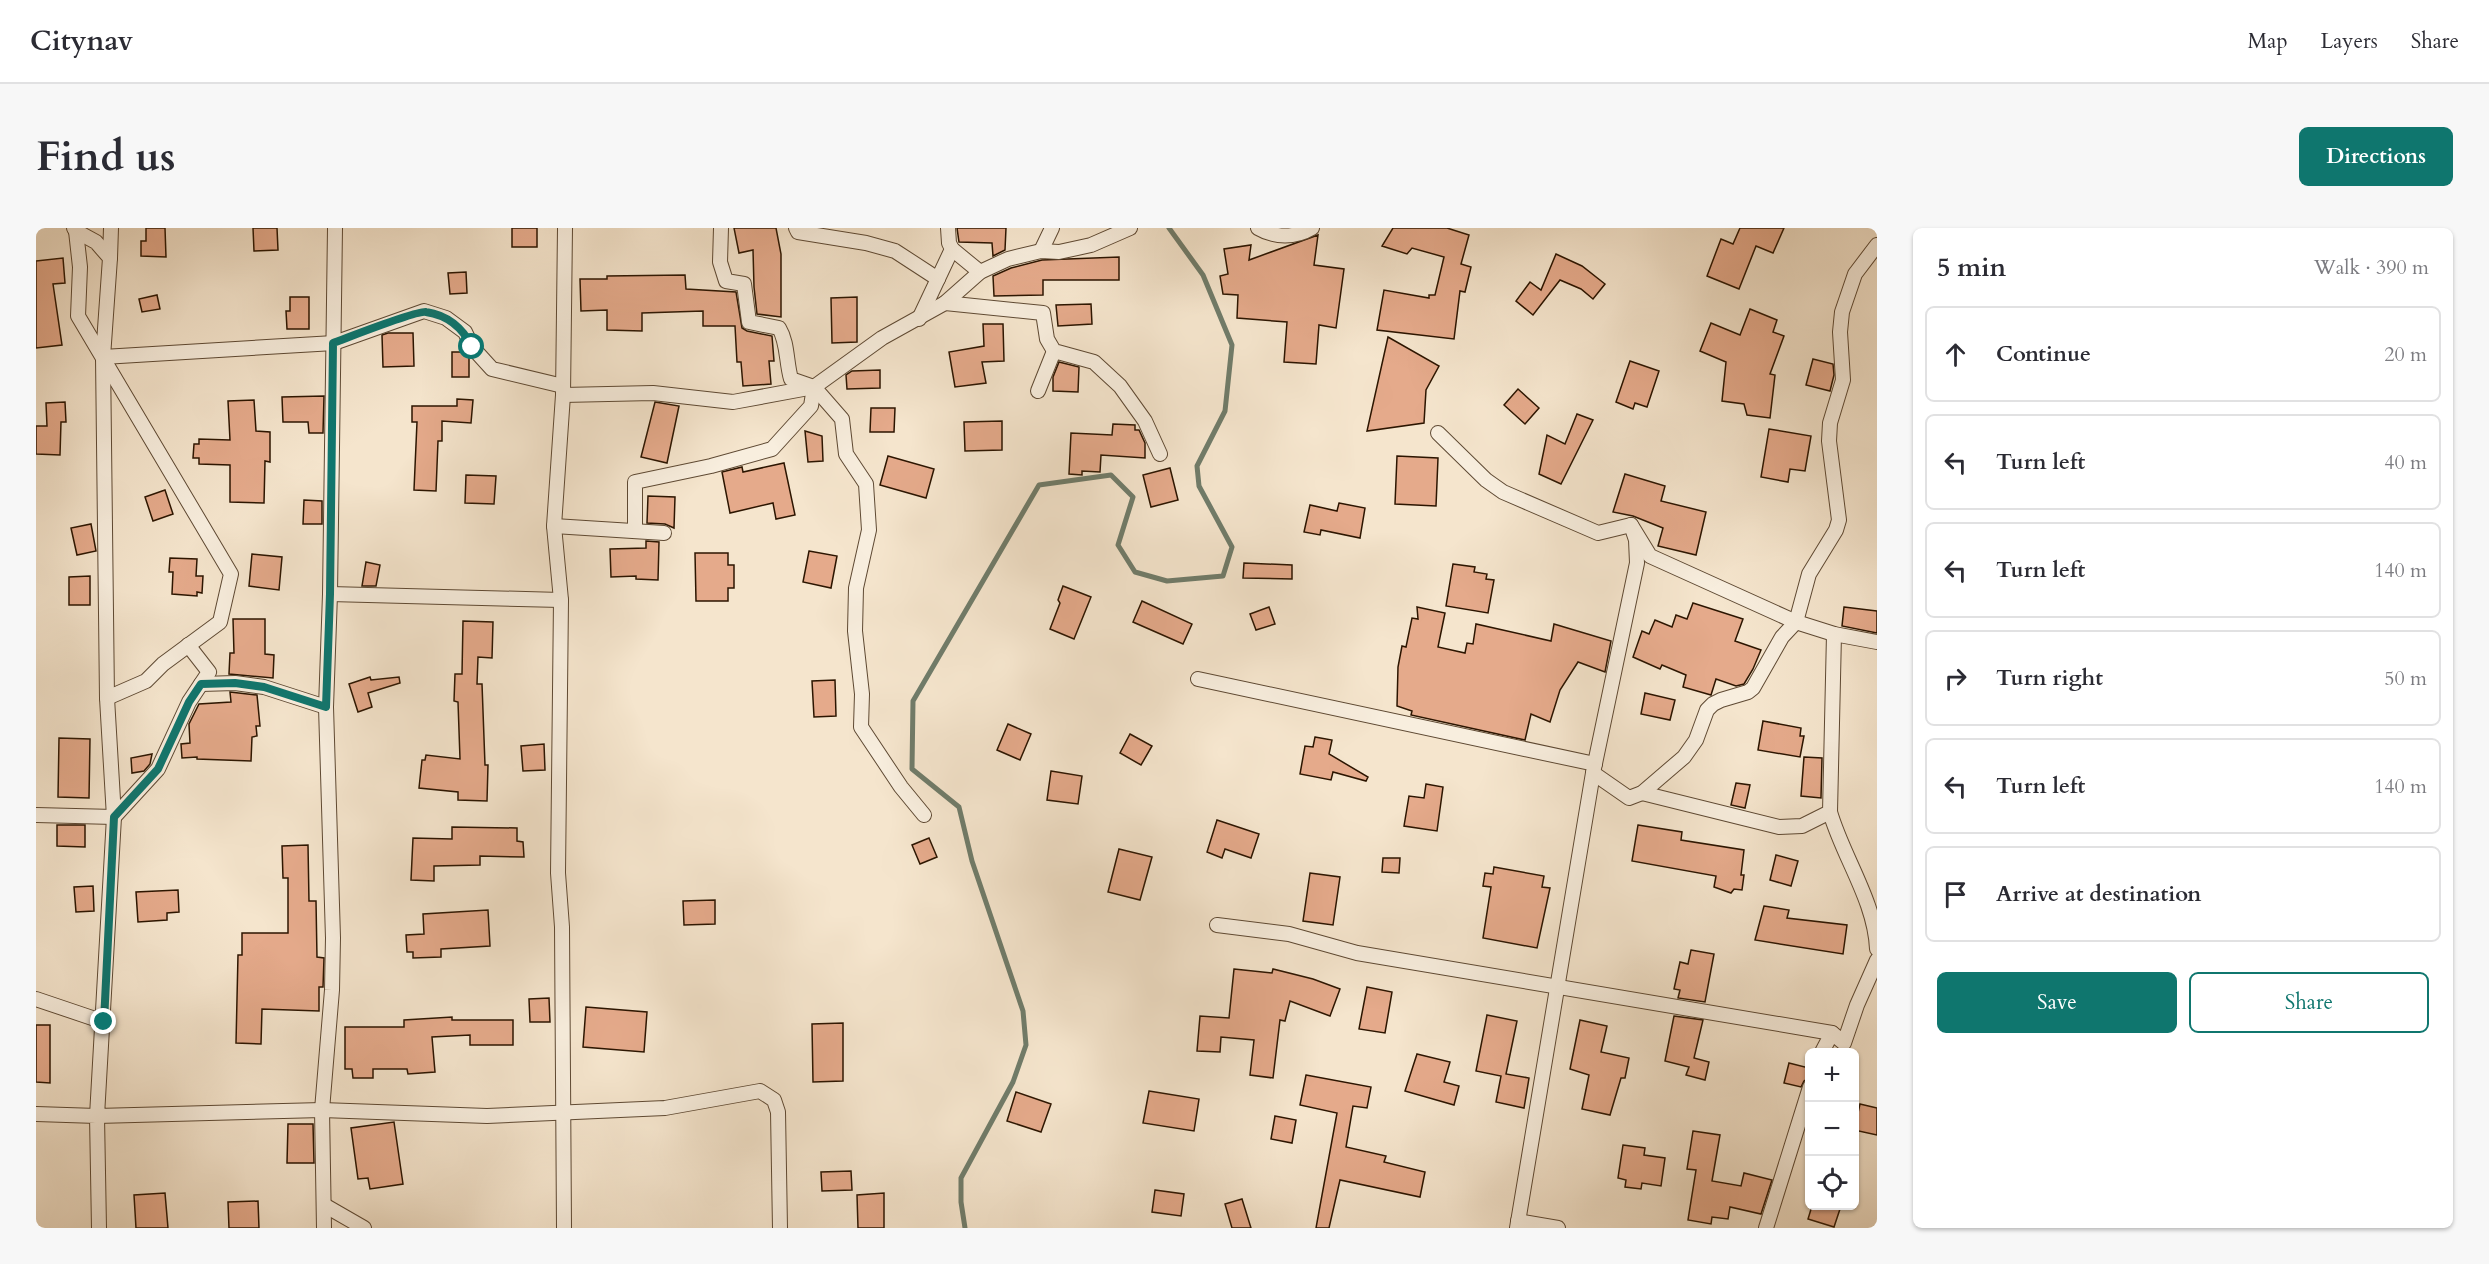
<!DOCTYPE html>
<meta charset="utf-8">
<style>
body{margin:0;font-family:Cardo,serif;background:#f7f7f7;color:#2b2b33}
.controls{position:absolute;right:18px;bottom:18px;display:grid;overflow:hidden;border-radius:9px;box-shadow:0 2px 4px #0004}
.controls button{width:54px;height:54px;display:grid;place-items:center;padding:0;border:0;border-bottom:2px solid #e1e1e2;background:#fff;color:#2b2b33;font:30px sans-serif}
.stop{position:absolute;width:18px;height:18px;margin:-14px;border:4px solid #0f766e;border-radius:50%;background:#fff}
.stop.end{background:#0f766e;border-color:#fff;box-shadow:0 2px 6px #0008}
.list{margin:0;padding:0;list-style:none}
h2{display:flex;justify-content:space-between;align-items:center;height:78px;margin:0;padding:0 24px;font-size:26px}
h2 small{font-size:20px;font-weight:400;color:#7c7c81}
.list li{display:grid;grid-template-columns:39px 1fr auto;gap:18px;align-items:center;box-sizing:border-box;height:96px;margin:0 12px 12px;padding:0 12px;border:2px solid #e1e1e2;border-radius:9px}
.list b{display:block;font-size:22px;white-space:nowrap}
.list em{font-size:20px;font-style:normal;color:#7c7c81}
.actions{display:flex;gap:12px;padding:18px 24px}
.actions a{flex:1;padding:14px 0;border:2px solid #0f766e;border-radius:9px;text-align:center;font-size:21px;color:#0f766e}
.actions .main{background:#0f766e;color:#fff}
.icon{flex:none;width:33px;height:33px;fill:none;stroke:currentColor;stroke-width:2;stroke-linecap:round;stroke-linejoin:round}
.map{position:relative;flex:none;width:1841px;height:1000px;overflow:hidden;border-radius:9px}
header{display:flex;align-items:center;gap:36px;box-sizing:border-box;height:84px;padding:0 30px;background:#fff;border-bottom:2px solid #e1e1e2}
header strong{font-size:28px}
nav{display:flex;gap:33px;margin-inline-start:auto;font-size:21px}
.intro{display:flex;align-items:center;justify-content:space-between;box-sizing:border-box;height:144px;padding:0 36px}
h1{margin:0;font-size:42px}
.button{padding:15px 27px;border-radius:9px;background:#0f766e;color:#fff;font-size:21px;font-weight:700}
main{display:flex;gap:36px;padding:0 36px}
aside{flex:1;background:#fff;border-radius:9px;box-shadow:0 2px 4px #0004}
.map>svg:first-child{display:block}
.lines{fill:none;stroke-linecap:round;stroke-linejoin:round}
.stream{stroke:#707c6a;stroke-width:5}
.building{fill:#e5aa8b;stroke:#2c1500;stroke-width:1.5}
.street-casing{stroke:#5e4933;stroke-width:16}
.street{stroke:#f8eede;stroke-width:14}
.route{stroke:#0f766e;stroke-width:8}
</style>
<header>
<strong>Citynav</strong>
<nav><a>Map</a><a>Layers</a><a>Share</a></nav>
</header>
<div class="intro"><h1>Find us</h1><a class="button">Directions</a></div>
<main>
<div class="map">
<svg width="1841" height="1000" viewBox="0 0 1841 1000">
<rect width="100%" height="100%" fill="#f5e5cd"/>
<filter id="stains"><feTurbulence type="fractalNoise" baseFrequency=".00333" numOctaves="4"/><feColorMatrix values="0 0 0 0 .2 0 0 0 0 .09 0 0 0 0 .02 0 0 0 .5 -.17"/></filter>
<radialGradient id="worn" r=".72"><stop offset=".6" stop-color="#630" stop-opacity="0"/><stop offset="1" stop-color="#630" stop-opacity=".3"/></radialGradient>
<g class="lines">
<polyline class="stream" points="929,1000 925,974 925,950 977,854 990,817 987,783 936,633 923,579 876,541 877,473 1003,257 1075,247 1097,269 1082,317 1099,344 1131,353 1187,348 1196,319 1163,258 1161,238 1189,183 1196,117 1167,47 1133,0"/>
</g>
<g class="building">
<polygon points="110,0 129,0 130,29 105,28 105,13 110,13"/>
<polygon points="217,0 241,0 242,22 218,23"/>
<rect x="476" y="0" width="25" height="19"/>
<polygon points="698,0 740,0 745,26 745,89 721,86 718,59 717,22 703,25"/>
<polygon points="921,0 970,0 969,22 957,28 956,15 923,14"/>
<polygon points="1357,0 1411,0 1433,7 1425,36 1435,39 1429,64 1424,63 1418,111 1341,102 1348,62 1393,70 1393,67 1399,67 1408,29 1376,20 1371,26 1346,18"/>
<polygon points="1704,0 1748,0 1737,25 1720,18 1703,61 1671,48 1685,11 1697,16"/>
<polygon points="1282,7 1278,37 1308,41 1300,100 1283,97 1280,136 1248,134 1251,94 1201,90 1202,67 1187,66 1184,48 1192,46 1188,21 1215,17 1213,32"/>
<polygon points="1520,26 1546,38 1569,56 1557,71 1545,61 1524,52 1497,87 1480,73 1494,54 1505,62"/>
<polygon points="1083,29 1083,52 1007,52 1007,67 958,68 957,48 975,40 1006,32"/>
<polygon points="27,30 29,55 17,56 26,117 0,120 0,33"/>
<polygon points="430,44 431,65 414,66 412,45"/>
<polygon points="649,47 650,61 700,64 706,100 711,103 736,108 738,133 733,133 735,156 707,158 705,134 701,134 699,98 667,98 667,83 606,85 606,103 571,102 571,82 545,83 544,51 571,51 571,48"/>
<polygon points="121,67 124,81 106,84 103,71"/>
<polygon points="254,69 273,69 273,101 251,101 250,83 254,83"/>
<polygon points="821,69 821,114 796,115 795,70"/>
<polygon points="1055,76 1056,96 1022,98 1020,77"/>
<polygon points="1714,81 1741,92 1737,104 1748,108 1734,146 1739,147 1734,190 1711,187 1708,176 1686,173 1690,134 1664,123 1675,95 1704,107"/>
<polygon points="947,96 967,96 968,133 946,134 950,155 919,159 913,124 948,118"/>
<polygon points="352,105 377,105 378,138 347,139 346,107"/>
<polygon points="1352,109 1403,138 1390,162 1388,195 1331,203"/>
<polygon points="416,124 429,124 433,129 433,149 416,149"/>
<polygon points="1777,131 1797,136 1798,147 1794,163 1770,157"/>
<polygon points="1594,133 1623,143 1611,179 1599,175 1597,181 1580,174"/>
<polygon points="1023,134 1043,139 1042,164 1017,163 1017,149"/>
<polygon points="844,142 844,160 811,161 810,147 816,143"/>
<polygon points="1482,161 1503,180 1489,196 1468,177"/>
<polygon points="288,168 287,205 273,205 272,194 247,194 246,169"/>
<polygon points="421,171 437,172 435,195 406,193 406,213 402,213 400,263 378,262 381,194 376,194 376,178 421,178"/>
<polygon points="218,172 220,203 234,204 234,234 229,233 228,275 194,274 194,237 163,236 163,230 157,230 158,216 163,216 163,211 194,212 192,173"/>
<polygon points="29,174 30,194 25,194 24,227 0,226 0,198 11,198 10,175"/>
<polygon points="619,174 643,178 631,235 605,229"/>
<polygon points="835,180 859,180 858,204 834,204"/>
<polygon points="1541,186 1557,192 1525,256 1503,246 1511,207 1529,216"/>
<polygon points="966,193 966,222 929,223 928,194"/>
<polygon points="1077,196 1099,197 1099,202 1103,202 1109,215 1109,230 1065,227 1064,244 1046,243 1046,247 1033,246 1035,205 1076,207"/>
<polygon points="1733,201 1775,208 1769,243 1754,241 1752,254 1725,249"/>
<polygon points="769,203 786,208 787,233 772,234"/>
<polygon points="852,228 898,241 890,270 844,257"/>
<polygon points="1361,228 1402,230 1400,278 1359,276"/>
<polygon points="748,235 759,287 740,291 737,275 694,285 686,244 706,239 707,244"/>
<polygon points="1134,240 1142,272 1115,279 1107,247"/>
<polygon points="1589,246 1629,258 1625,273 1670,284 1660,327 1622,318 1627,300 1597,288 1577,284"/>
<polygon points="430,247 460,248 458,276 429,275"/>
<polygon points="129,262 137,286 117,293 109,269"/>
<polygon points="612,268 639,269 638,300 629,296 611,295"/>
<polygon points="268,272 286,273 286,296 267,296"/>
<polygon points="1303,275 1329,280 1324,310 1285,302 1284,307 1268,304 1274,277 1301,283"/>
<polygon points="55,296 60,323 41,327 35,300"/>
<polygon points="610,313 623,314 622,352 600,351 600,348 575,349 574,321 610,320"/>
<polygon points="773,323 801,328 795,360 767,354"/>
<polygon points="659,325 692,325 692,337 698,337 698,360 692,360 692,373 660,373"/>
<polygon points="216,326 246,329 243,362 213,358"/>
<polygon points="134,330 161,331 160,348 167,348 166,365 161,364 161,368 136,366 137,344 133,344"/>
<polygon points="330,334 344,337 340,358 326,358"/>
<polygon points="1208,335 1256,337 1256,351 1207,350"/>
<polygon points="1417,336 1439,339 1438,344 1451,346 1450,351 1458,352 1452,385 1410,378"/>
<polygon points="54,348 54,377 33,377 33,349"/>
<polygon points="1027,358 1055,369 1038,411 1014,401 1024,375 1022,372"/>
<polygon points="1106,373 1156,396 1147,416 1097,394"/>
<polygon points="1657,375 1707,391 1699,413 1725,422 1717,441 1708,456 1700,458 1680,451 1675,467 1647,459 1650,447 1626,437 1624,441 1597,429 1606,403 1613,406 1619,392 1636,399 1640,387 1651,391"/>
<polygon points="1233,379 1239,396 1220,402 1214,386"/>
<polygon points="1381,379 1409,385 1402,419 1429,425 1431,415 1437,416 1440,396 1515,413 1518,396 1575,413 1569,444 1542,434 1524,462 1514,494 1495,486 1489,512 1375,487 1376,483 1361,478 1362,439 1366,418 1370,419 1376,390 1382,391"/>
<polygon points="1808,379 1841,383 1841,405 1806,398"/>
<polygon points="197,391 229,391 229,426 238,427 237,450 193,446 194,425 198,425"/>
<polygon points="427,393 457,394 456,430 442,429 441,456 446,456 449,537 452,537 451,573 422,572 422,564 383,560 386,532 389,532 390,527 424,531 422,474 418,473 419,446 426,446"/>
<polygon points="334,449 335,452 363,449 364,455 332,465 336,479 322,484 313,456"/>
<polygon points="799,452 800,488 778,489 776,453"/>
<polygon points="194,464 221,467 224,498 220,498 221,508 216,509 215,533 161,531 161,529 146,530 145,516 154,515 153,496 163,476 195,474"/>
<polygon points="1609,465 1639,472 1634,492 1605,486"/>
<polygon points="1727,493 1765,500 1764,508 1768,508 1764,529 1722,522"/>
<polygon points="972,496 995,506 984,532 961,522"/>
<polygon points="1094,506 1116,518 1105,537 1084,525"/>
<polygon points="1279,509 1296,512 1293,526 1332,549 1330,553 1297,544 1295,552 1264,546 1269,518 1277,519"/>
<polygon points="23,510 54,511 53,570 22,569"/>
<polygon points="508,516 509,542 487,543 485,518"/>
<polygon points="116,526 114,536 108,543 96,545 95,530"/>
<polygon points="1768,529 1786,530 1785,570 1765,568"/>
<polygon points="1015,543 1046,548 1042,576 1011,572"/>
<polygon points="1700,555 1714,557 1709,580 1695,577"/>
<polygon points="1390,556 1407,559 1401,603 1368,598 1373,568 1388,570"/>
<polygon points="1181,592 1223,606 1215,630 1189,621 1186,630 1171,624"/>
<polygon points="21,597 49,597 49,619 21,618"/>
<polygon points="1602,597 1646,604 1645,612 1708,622 1705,647 1708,647 1706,662 1698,661 1695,665 1678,659 1680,648 1596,633"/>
<polygon points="416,599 481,600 481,613 487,614 488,629 444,628 444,637 398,638 398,653 375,652 377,610 416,611"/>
<polygon points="893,610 901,629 884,636 876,617"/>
<polygon points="272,617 273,673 280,673 281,729 288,730 287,759 283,759 283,783 226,781 225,816 200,815 202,727 206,727 206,705 252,705 252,650 247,650 246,618"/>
<polygon points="1083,621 1116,629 1104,672 1072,664"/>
<polygon points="1740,627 1762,633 1755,658 1734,652"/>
<polygon points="1347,630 1364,630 1363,645 1346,644"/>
<polygon points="1458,639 1508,648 1506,659 1514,660 1501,720 1447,710 1455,659 1447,658 1449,645 1457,646"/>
<polygon points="1274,645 1304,649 1297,697 1267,693"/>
<polygon points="57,658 58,683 40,684 38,659"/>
<polygon points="142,662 143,684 131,685 131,692 102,694 100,664"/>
<polygon points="679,672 679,696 648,697 647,673"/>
<polygon points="1728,678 1753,682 1751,690 1811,697 1807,726 1719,712"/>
<polygon points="452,682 454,718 405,721 405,729 377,730 377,724 371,724 370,707 388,706 387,686"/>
<polygon points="1655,722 1678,726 1669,774 1642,770 1644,762 1638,761 1644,734 1652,736"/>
<polygon points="1198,741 1236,745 1237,741 1277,751 1304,761 1294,788 1254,773 1249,793 1244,792 1237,850 1214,847 1218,812 1185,809 1184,824 1161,823 1164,788 1193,790"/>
<polygon points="1331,759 1356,764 1349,805 1323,801"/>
<polygon points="513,770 514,794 494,794 493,771"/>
<polygon points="550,779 611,784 608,824 547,819"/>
<polygon points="1451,787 1481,793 1470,846 1493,850 1488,880 1460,874 1465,848 1440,843"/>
<polygon points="1638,788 1667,792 1658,830 1673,834 1669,852 1650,847 1653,839 1629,833"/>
<polygon points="416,789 416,792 477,792 477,817 434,817 434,807 396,809 399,844 372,846 371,841 337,841 337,850 317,850 316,841 309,841 309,799 368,799 368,792"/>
<polygon points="1544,792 1571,798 1565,824 1593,830 1589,850 1585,850 1574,887 1546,881 1553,847 1534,841"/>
<polygon points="807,795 807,853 777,854 776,796"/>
<polygon points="0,797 14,797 14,855 0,854"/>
<polygon points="1381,826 1414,834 1408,854 1423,858 1418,877 1369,863"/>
<polygon points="1753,835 1773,840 1773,850 1768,853 1765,859 1748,855"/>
<polygon points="1270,847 1335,859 1331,880 1317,878 1310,919 1350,928 1348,934 1389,944 1384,969 1304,952 1293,1000 1280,1000 1301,885 1264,877"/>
<polygon points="1113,863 1163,871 1158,903 1107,895"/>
<polygon points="980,864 1015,876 1005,904 971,893"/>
<polygon points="1824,876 1841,880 1841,907 1818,902"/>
<polygon points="1239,888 1260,892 1256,915 1235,911"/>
<polygon points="358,894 367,956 334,961 332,950 322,951 315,900"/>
<polygon points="252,896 277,896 278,935 251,935"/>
<polygon points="1657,903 1684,907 1676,953 1705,958 1708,945 1736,952 1725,986 1694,979 1692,991 1676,989 1675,996 1652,992 1660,942 1651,941"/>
<polygon points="1587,917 1609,920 1608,927 1629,930 1625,958 1606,955 1605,961 1589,959 1590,952 1582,950"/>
<polygon points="815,943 816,962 786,963 785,944"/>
<polygon points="1119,962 1148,966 1145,988 1116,984"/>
<polygon points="129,965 132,1000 100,1000 98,967"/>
<polygon points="848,965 848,1000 822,1000 821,967"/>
<polygon points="1206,971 1215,1000 1196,1000 1189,976"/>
<polygon points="222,973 223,1000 193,1000 192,974"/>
<polygon points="1776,978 1805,978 1798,999 1772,991"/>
</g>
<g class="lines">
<g class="street-casing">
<g id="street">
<polyline points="38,0 40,3 60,14 74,30 67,129 71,470 78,589 61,888 286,882 451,888 629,880 724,863 738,872 742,884 744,1000"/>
<path d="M 685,0 L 684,34 L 690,53 L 708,56 L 713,94 L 743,100 C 752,115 750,134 755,151 L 778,159 L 806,191 L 810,226 L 830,256 L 833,302 L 820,360 L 819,403 L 826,466 L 825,499 L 865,559 L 888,587"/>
<polyline points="760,0 762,4 830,15 859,23 902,51"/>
<polyline points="912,0 913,15 916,21 944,44"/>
<path d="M 1222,0 C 1239,10 1259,10 1276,0"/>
<polyline points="40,3 44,39 42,88 195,346 184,394 127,436 110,453 71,470"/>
<polyline points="1005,23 1016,0"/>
<polyline points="74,30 75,0"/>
<polyline points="909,75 1007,85 1011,111 1018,123 1058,134 1084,158 1109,193 1124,226"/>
<polyline points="883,91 916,21"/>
<polyline points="67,129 298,115 388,83 410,90 429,104 436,119 456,141 527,158"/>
<polyline points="1002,163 1018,123"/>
<polyline points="527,167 617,165 697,174 778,159 846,110 909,75 944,44 972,31 1005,23 1023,24 1055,17 1094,0"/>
<polyline points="1402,205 1450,252 1467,264 1562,305 1595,297 1614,328 1760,394 1798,406 1841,414"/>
<polyline points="518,298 628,305"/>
<polyline points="599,303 599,254 675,238 736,221 775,178 778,159"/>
<polyline points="294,366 525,372"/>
<polyline points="1162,451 1559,536"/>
<polyline points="165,456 199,455 228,459 290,479"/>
<polyline points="1557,545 1593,570 1606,565 1648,529 1660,512 1671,482 1677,476 1685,472 1712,464 1717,460 1746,409 1760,394 1773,346 1800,302 1803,292 1793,213 1794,195 1807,152 1804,104 1806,84 1819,46 1841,17"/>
<polyline points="1606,565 1743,599 1766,598 1794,584 1798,406"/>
<path d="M 1794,584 C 1807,629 1839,673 1841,721"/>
<polyline points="0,587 78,589 122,541 153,474 173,444 152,417"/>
<polyline points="1181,697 1253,706 1321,725 1796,805"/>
<polyline points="0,771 68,794"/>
<polyline points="1786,824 1796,805 1808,815 1821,777 1841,732"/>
<polyline points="0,886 61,888 63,1000"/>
<polyline points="288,977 328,1000"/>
<polyline points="1482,993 1522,1000"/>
<polyline points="288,1000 286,882 296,762 297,710 290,479 294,366 299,0"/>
<polyline points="528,1000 526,699 522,645 525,372 518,298 527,167 529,0"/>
<polyline points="1481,1000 1557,545 1601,335 1600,312 1595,297"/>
<polyline points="1730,1000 1774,859"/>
</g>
</g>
<use href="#street" class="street"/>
</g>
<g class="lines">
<path class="route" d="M 68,794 L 78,589 L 122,541 L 153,474 L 165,456 L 199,455 L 228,459 L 290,479 L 294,366 L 297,115 C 311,110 381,82 390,84 C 411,87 427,100 436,119"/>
</g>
<rect width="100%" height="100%" filter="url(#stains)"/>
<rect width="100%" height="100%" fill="url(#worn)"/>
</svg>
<div class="controls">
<button>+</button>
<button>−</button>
<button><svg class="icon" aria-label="locate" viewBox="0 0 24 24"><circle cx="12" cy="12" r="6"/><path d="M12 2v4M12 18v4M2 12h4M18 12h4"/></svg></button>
</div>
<div class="stop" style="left:436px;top:119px"></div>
<div class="stop end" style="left:68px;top:794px"></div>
</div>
<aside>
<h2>5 min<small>Walk · 390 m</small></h2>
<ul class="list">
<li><svg class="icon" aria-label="ahead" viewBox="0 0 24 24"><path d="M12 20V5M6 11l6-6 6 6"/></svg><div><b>Continue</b></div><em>20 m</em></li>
<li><svg class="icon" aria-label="left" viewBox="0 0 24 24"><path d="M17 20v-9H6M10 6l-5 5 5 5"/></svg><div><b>Turn left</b></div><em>40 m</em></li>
<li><svg class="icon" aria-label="left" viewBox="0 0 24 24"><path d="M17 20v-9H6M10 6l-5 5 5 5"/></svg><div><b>Turn left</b></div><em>140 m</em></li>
<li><svg class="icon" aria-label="right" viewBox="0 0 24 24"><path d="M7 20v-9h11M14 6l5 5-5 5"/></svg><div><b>Turn right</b></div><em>50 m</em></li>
<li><svg class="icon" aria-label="left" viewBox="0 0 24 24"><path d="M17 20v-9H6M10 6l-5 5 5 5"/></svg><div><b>Turn left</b></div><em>140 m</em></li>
<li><svg class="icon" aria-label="arrive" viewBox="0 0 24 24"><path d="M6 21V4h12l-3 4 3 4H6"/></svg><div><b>Arrive at destination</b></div></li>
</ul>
<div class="actions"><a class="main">Save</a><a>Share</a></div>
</aside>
</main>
